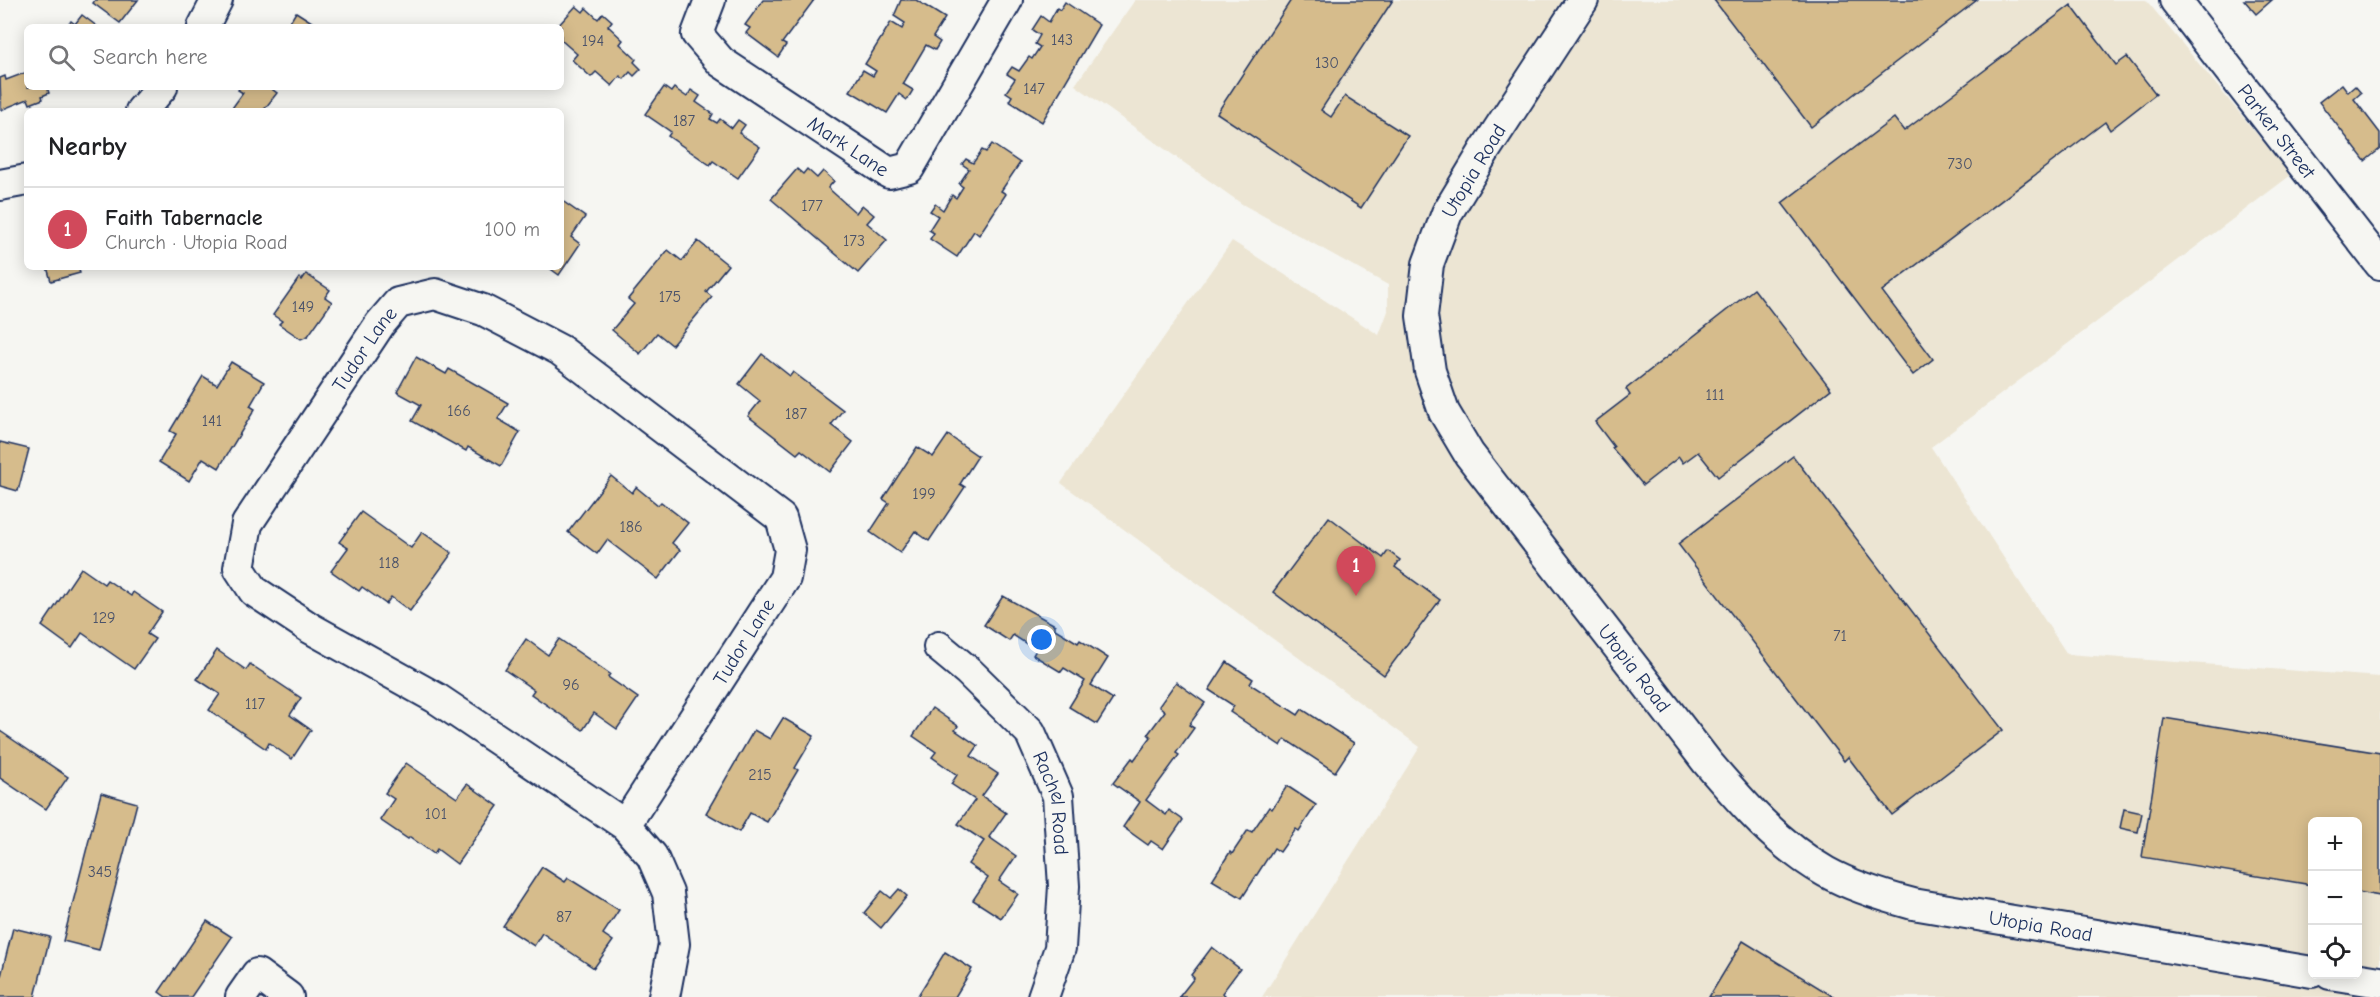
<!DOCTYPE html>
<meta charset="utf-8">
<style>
body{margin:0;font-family:"Comic Neue",sans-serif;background:#f6f6f6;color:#202124}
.controls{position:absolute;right:18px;bottom:18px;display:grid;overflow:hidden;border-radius:9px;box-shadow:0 3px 15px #0003}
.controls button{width:54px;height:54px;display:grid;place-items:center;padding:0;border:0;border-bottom:2px solid #e0e0e0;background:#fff;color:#202124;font:30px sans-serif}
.you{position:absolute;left:1042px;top:640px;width:21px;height:21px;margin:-15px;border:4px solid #fff;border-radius:50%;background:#1a73e8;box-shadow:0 0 0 9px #1a73e833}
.badge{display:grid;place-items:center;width:39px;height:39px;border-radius:50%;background:#d1495b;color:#fff;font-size:20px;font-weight:700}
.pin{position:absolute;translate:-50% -50px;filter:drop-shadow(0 2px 3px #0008)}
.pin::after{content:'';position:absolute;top:32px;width:21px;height:18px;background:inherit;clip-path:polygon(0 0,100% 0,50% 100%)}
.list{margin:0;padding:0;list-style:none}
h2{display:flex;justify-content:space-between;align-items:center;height:78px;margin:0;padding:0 24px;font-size:26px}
h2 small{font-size:20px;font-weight:400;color:#757577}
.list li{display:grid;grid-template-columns:39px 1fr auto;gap:18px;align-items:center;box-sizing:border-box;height:84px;padding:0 24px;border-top:2px solid #e0e0e0}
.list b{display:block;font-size:22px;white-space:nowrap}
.list p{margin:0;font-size:20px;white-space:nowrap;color:#757577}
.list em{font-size:20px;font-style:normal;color:#757577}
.icon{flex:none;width:33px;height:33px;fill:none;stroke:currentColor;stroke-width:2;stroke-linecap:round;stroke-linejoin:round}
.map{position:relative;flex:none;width:2380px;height:997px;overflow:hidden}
.search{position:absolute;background:#fff;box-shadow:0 3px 15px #0003;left:24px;top:24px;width:540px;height:66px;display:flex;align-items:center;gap:15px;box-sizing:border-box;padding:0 21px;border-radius:9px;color:#757577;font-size:22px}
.panel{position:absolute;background:#fff;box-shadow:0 3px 15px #0003;left:24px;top:108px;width:540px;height:162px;border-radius:9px}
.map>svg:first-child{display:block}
.built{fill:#ece5d3;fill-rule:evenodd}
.building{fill:#d6bc8c;stroke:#1b2f5e;stroke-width:1.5}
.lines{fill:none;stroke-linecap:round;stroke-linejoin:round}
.minor-casing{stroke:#1b2f5e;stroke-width:34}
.minor{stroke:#f6f6f2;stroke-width:30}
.labels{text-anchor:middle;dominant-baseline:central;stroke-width:4.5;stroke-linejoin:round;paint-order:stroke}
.number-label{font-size:16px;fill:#4a526a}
.street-label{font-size:20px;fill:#1b2f5e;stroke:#f6f6f2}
</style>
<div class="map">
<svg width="2380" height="997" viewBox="0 0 2380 997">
<rect width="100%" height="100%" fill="#f6f6f2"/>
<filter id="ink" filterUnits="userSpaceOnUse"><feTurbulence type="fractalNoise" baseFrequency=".0167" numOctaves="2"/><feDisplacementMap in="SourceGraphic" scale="12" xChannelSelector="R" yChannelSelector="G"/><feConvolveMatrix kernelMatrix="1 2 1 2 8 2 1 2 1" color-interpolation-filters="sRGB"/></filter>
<g filter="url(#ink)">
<path class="built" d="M 1135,0 L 2146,0 L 2291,175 L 1931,447 L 2067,654 L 2380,677 L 2380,997 L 1262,997 L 1420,747 L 1061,483 L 1232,241 L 1379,335 L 1388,311 L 1388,285 L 1242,204 L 1075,85 ZM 2312,822 L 2358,822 L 2358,974 L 2312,974 Z"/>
<g class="building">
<polygon points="95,0 138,0 120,23 93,3"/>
<polygon points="763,0 814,0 782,43 786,45 778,57 746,33 750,28 745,25"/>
<polygon points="901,0 916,0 945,18 933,37 940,42 935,50 926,45 903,84 913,90 907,100 899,94 887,113 850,91 863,70 873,76 876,71 865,64 891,22 902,29 905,23 894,16"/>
<polygon points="1291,0 1393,0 1321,110 1331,117 1345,96 1408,136 1361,208 1217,113"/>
<polygon points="1714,0 1977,0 1811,127"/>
<polygon points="2244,0 2272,0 2256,14"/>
<polygon points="1065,2 1099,25 1042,122 1009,101 1012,96 1006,92 1015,79 1007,74 1012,67 1019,71 1029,57 1032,59 1040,47 1035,44 1040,35 1032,30 1041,16 1049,22 1057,8 1060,10"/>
<polygon points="2071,5 2116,65 2127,57 2156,94 2110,130 2105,122 1882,291 1933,359 1913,375 1782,203 1894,118 1904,131"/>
<polygon points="576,6 583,12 586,8 598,19 603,13 612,21 608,26 623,40 620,44 636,59 634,62 641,69 634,76 630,72 624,79 620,76 612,86 596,72 591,77 572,60 577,54 561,40 561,27 557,27"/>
<polygon points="296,12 315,24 313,27 287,27"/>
<polygon points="82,15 98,27 66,27 71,21 75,24"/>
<polygon points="27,72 27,87 47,87 49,93 42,96 43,99 30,104 28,99 1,110 0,78 5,76 6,80"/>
<polygon points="2342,84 2348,92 2355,86 2361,93 2354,99 2380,133 2380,149 2365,161 2319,102"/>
<polygon points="240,87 269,87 277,93 263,111 230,111 243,93 238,90"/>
<polygon points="664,87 671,92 674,88 687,97 691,90 700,96 696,102 713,114 710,119 717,123 720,119 732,128 738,120 745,125 739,133 760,147 738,178 713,161 710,165 668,136 671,132 645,114"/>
<polygon points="992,144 1020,163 1001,191 1006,194 979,235 974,231 957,257 930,239 934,233 929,230 938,216 930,211 935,204 943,210 952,195 956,198 963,187 959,184 969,169 962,164 966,159 973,163 982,150 986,152"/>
<polygon points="797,169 803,174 807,169 817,178 823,171 834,181 828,188 856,213 862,205 874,215 867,223 887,240 858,273 771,199"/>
<polygon points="561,200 585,217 571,237 580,244 559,275 548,267 561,267"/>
<polygon points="698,241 728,265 706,292 712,297 672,345 657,333 640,354 612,330 634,304 628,299 668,250 682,261"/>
<polygon points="47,267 78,267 80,273 51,281"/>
<polygon points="306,274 330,290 325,297 332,302 308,336 301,339 279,324 282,321 273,315 299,278 302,280"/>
<polygon points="1754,289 1831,389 1718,477 1698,452 1683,463 1679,457 1643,485 1612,448 1614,447 1595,422 1630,395 1626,389"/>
<polygon points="762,354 790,376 793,372 843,410 831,425 853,442 830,472 801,450 797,454 748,416 760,401 739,384"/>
<polygon points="416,357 446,374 449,369 508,403 498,419 520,432 501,466 468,447 466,451 412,421 421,405 397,392"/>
<polygon points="231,362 264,382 250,406 255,409 219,468 203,458 189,481 159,462 176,434 170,431 203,376 217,385"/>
<polygon points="948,435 978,456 960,484 965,487 929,541 915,531 900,553 870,532 889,503 883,499 917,447 933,457"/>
<polygon points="0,442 29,449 18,491 0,486"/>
<polygon points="1793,456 2003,730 1892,815 1848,757 1844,761 1678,544"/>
<polygon points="611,476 632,493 636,487 658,505 661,502 688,523 672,543 680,550 658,579 607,540 597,554 568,532"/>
<polygon points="361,512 411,548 422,532 452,553 410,611 391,597 386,604 362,587 359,591 331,571 348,548 339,542"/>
<polygon points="1329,517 1383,558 1388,551 1400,560 1395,567 1440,600 1384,675 1273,592"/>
<polygon points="81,568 104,584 107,580 131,596 133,592 162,612 147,634 155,639 134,669 82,633 72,648 42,626"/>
<polygon points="1003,596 1055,625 1055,629 1078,643 1080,640 1108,658 1091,685 1113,699 1097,724 1069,707 1085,681 1064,668 1061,672 1033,655 1036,650 1013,635 1009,641 984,625"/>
<polygon points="526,639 548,655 559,639 610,674 608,677 638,698 617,729 594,713 583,730 531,694 534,690 505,670"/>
<polygon points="217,650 246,670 250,664 301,698 290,715 311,730 292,759 269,743 266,749 209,710 220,694 197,679"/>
<polygon points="1227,662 1253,679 1250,684 1298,715 1302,709 1354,743 1335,772 1285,739 1281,746 1230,712 1234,706 1209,690"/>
<polygon points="1176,682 1205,703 1189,725 1194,728 1176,753 1179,755 1146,800 1166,815 1169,810 1183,820 1163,849 1151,841 1148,845 1123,827 1140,802 1113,783 1132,758 1134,760 1151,737 1148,734 1165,711 1159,706"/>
<polygon points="932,708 958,726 955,730 978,746 971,756 998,774 982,796 1006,813 989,837 1016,856 999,881 1018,894 1001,918 973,900 988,878 968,864 984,841 958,824 975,800 951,784 957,775 932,757 936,752 913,736"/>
<polygon points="783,718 814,736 795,768 798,770 767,822 750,813 739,832 706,813 754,730 770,739"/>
<polygon points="2164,718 2380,753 2380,896 2358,892 2358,822 2312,822 2312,885 2142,857"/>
<polygon points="0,731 68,777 46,809 0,778"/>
<polygon points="406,763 457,798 467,784 498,806 457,864 437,849 434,854 410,837 408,839 380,820 394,799 385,793"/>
<polygon points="1287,786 1316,805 1299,831 1296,829 1280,852 1274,848 1242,898 1212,880 1230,852 1232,854 1248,830 1252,832 1269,807 1272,809"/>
<polygon points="101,793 137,803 99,950 63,941"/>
<polygon points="2124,809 2142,813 2138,832 2120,828"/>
<polygon points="542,867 565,882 568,878 619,910 603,934 613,941 594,968 542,933 534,946 503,926"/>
<polygon points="899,889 907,896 881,928 864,913 882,891 891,898"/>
<polygon points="207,921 232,937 191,997 166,997 159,992"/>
<polygon points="13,928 50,937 35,997 0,997 0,980"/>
<polygon points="1743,941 1834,997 1709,997"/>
<polygon points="1212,947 1240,969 1222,993 1225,995 1224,997 1179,997 1194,978 1191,975"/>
<polygon points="945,952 972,969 955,997 917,997"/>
</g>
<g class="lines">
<g class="minor-casing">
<g id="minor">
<path id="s1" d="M 710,0 L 697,34 L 721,62 L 889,173 L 909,168 L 1007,0"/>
<path id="s2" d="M 1583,0 L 1485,150 L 1447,213 L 1428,264 L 1422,316 L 1430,371 L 1444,412 L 1469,454 L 1707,762 C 1742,803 1778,845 1826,872 C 1853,887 1883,896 1913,904 L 2312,972"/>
<path id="s3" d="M 2175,0 L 2380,264"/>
<polyline points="203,27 217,0"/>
<polyline points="141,111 162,87"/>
<polyline points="0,185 27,180"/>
<path id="s4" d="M 939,647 L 968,671 L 1030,732 L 1058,796 L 1064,886 L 1060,948 L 1043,997"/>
<path id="s5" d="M 625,825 L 436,698 L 310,628 L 254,591 L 239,568 L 247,524 L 380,324 L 398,303 L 435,294 L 483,310 L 560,350 L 781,518 L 790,550 L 785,578 L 625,825 L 652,856 L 668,893 L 674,944 L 664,997"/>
<polyline points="2330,974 2380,982"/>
<polyline points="241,997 257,974 288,997"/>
</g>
</g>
<use href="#minor" class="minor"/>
</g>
</g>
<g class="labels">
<g class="number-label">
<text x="1062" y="40">143</text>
<text x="593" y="41">194</text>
<text x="1327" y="63">130</text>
<text x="1034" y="89">147</text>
<text x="684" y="121">187</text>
<text x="1960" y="164">730</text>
<text x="812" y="206">177</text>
<text x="854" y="241">173</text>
<text x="670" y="297">175</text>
<text x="303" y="307">149</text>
<text x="1715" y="395">111</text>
<text x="459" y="411">166</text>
<text x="796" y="414">187</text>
<text x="212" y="421">141</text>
<text x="924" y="494">199</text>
<text x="631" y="527">186</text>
<text x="389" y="563">118</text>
<text x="104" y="618">129</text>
<text x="1840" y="636">71</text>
<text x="571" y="685">96</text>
<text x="255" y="704">117</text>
<text x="760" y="775">215</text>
<text x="436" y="814">101</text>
<text x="100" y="872">345</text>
<text x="564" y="917">87</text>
</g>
<g class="street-label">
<text stroke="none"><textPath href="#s3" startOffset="166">Parker Street</textPath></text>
<text stroke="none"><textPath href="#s1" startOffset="226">Mark Lane</textPath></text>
<text transform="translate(1474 171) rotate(-59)">Utopia Road</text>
<text stroke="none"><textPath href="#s5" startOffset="722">Tudor Lane</textPath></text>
<text transform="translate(744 642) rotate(-58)">Tudor Lane</text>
<text stroke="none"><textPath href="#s2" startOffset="778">Utopia Road</textPath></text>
<text stroke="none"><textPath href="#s4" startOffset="200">Rachel Road</textPath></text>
<text stroke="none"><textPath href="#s2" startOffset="1282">Utopia Road</textPath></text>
</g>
</g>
</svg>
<div class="controls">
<button>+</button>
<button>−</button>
<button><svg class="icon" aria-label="locate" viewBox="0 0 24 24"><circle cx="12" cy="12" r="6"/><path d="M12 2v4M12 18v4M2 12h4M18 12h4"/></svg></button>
</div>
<div class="you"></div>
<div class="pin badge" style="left:1356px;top:596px">1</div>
<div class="search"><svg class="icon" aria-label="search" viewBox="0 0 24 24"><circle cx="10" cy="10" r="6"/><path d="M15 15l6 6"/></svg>Search here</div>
<section class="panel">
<h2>Nearby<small></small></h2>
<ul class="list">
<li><span class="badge">1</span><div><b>Faith Tabernacle</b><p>Church · Utopia Road</p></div><em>100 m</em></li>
</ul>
</section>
</div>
